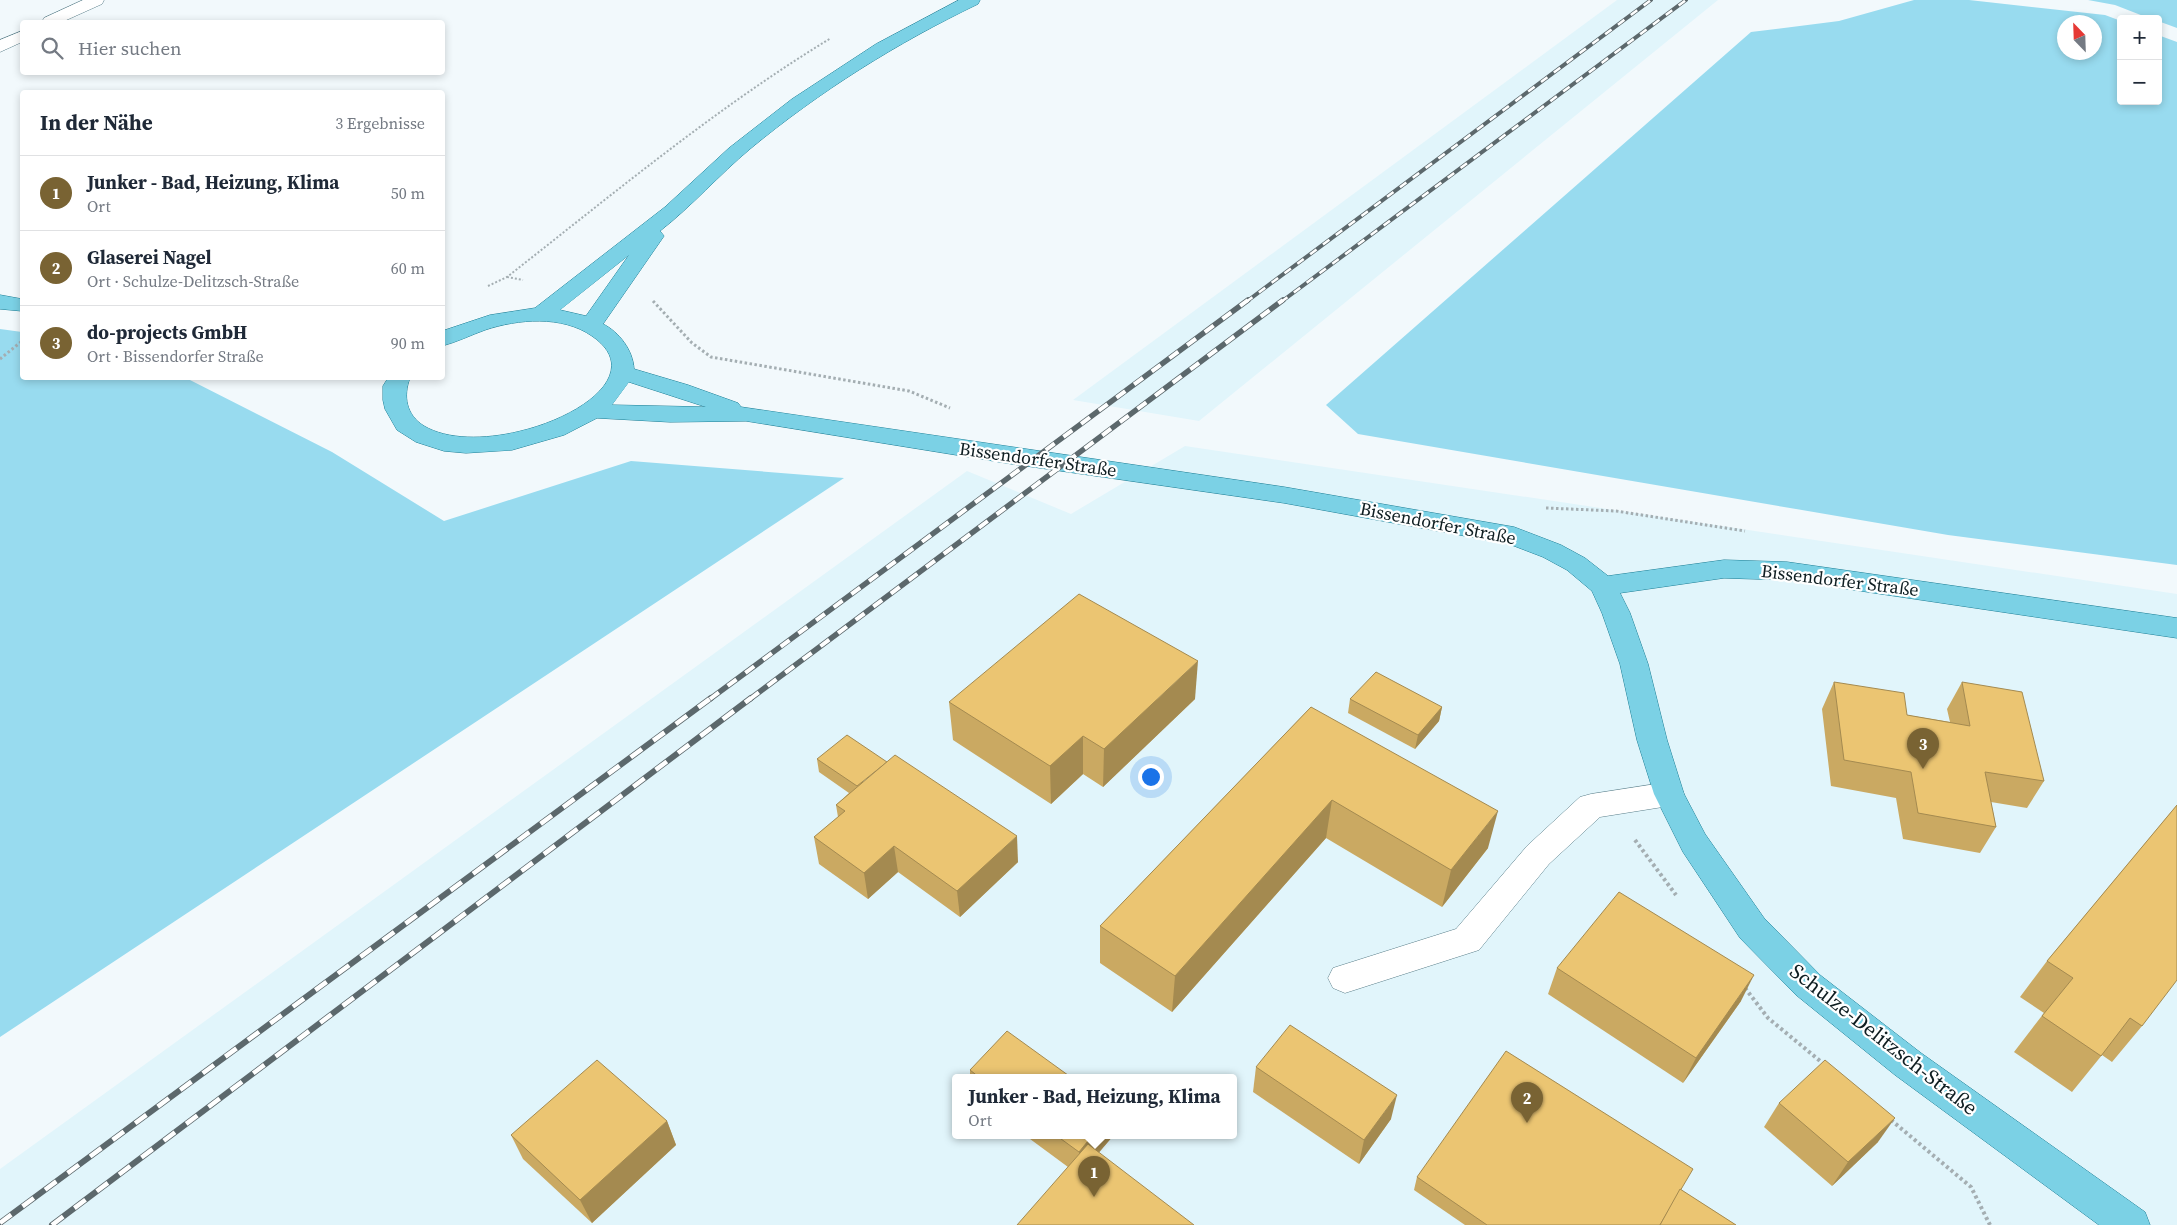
<!DOCTYPE html>
<html lang="de">
<meta charset="utf-8">
<style>
body{margin:0;font-family:"Source Serif 4",serif;background:#f6f6f7;color:#1f2937}
.controls{position:absolute;right:15px;top:15px;display:grid;overflow:hidden;border-radius:5px;box-shadow:0 2px 8px #0003}
.controls button{width:45px;height:45px;display:grid;place-items:center;padding:0;border:0;border-bottom:1px solid #e0e1e3;background:#fff;color:#1f2937;font:25px sans-serif}
.compass{position:absolute;left:2057px;top:15px;width:45px;height:45px;border-radius:50%;background:#fff;box-shadow:0 2px 8px #0003;rotate:337deg}
.you{position:absolute;left:1150px;top:776px;width:18px;height:18px;margin:-12px;border:4px solid #fff;border-radius:50%;background:#1a73e8;box-shadow:0 0 0 8px #1a73e833}
.badge{display:grid;place-items:center;width:32px;height:32px;border-radius:50%;background:#796333;color:#fff;font-size:16px;font-weight:700}
.pin{position:absolute;translate:-50% -41px;filter:drop-shadow(0 1px 2px #0008)}
.pin::after{content:'';position:absolute;top:26px;width:18px;height:15px;background:inherit;clip-path:polygon(0 0,100% 0,50% 100%)}
.popup{position:absolute;left:952px;top:1074px;width:285px;height:65px;box-sizing:border-box;display:grid;place-content:center;border-radius:5px;background:#fff;filter:drop-shadow(0 1px 4px #0005);font-size:16px;white-space:nowrap;color:#747a83}
.popup b{font-size:19px;color:#1f2937}
.popup::after{content:'';position:absolute;left:50%;top:100%;margin-left:-10px;border:10px solid transparent;border-top-color:#fff}
.list{margin:0;padding:0;list-style:none}
h2{display:flex;justify-content:space-between;align-items:center;height:65px;margin:0;padding:0 20px;font-size:21px}
h2 small{font-size:16px;font-weight:400;color:#747a83}
.list li{display:grid;grid-template-columns:32px 1fr auto;gap:15px;align-items:center;box-sizing:border-box;height:75px;padding:0 20px;border-top:1px solid #e0e1e3}
.list b{display:block;font-size:19px;white-space:nowrap}
.list p{margin:0;font-size:16px;white-space:nowrap;color:#747a83}
.list em{font-size:16px;font-style:normal;color:#747a83}
.icon{flex:none;width:28px;height:28px;fill:none;stroke:currentColor;stroke-width:2;stroke-linecap:round;stroke-linejoin:round}
.map{position:relative;flex:none;width:2177px;height:1225px;overflow:hidden}
.search{position:absolute;background:#fff;box-shadow:0 2px 8px #0003;left:20px;top:20px;width:425px;height:55px;display:flex;align-items:center;gap:12px;box-sizing:border-box;padding:0 18px;border-radius:5px;color:#747a83;font-size:19px}
.panel{position:absolute;background:#fff;box-shadow:0 2px 8px #0003;left:20px;top:90px;width:425px;height:290px;border-radius:5px}
.map>svg:first-child{display:block}
.built{fill:#e1f5fb;fill-rule:evenodd}
.green{fill:#98dbef;fill-rule:evenodd}
.lines{fill:none;stroke-linecap:round;stroke-linejoin:round}
.minor-casing{stroke:#597e89;stroke-width:1}
.major-casing{stroke:#1c7e95;stroke-width:1}
.path-far2{stroke:#a4aeb2;stroke-width:2;stroke-dasharray:2 2;stroke-linecap:butt}
.path-far1{stroke:#a4aeb2;stroke-width:3;stroke-dasharray:2.5 2.5;stroke-linecap:butt}
.path{stroke:#a4aeb2;stroke-width:4;stroke-dasharray:3 3;stroke-linecap:butt}
.minor{fill:#fff;fill-rule:evenodd}
.major{fill:#7bd1e5;fill-rule:evenodd}
.rail-far2-casing{stroke:#5c686c;stroke-width:4}
.rail-far1-casing{stroke:#5c686c;stroke-width:5.5}
.rail-casing{stroke:#5c686c;stroke-width:6}
.rail-far2{stroke:#fff;stroke-width:2.5;stroke-dasharray:8;stroke-linecap:butt}
.rail-far1{stroke:#fff;stroke-width:4;stroke-dasharray:11;stroke-linecap:butt}
.rail{stroke:#fff;stroke-width:4.5;stroke-dasharray:14;stroke-linecap:butt}
.wall{fill:#caa962}
.shaded-wall{fill:#a48a50}
.building{fill:#ebc572;stroke:#a48a50}
.labels{text-anchor:middle;dominant-baseline:central;stroke-width:4.5;stroke-linejoin:round;paint-order:stroke}
.street-label{font-size:18px;fill:#0f1e22;stroke:#fff}
.near-street-label{font-size:21px;fill:#0f1e22;stroke:#fff}
</style>
<div class="map">
<svg width="2177" height="1225" viewBox="0 0 2177 1225">
<rect width="100%" height="100%" fill="#f2f9fc"/>
<g class="built">
<polygon points="1617,0 1718,0 1199,421 1073,400"/>
<path d="M 1185,446 L 2177,594 L 2177,1225 L 0,1225 L 0,1169 L 967,471 L 1071,514 ZM 955,1078 L 1233,1078 L 1233,1136 L 955,1136 Z"/>
</g>
<g class="green">
<path d="M 1914,0 L 1969,0 L 2105,15 L 2121,21 L 2121,101 L 2158,101 L 2158,35 L 2177,42 L 2177,565 L 1948,535 L 1358,434 L 1326,405 L 1751,32 L 1839,21 ZM 2064,22 L 2094,22 L 2094,52 L 2064,52 Z"/>
<polygon points="2088,0 2177,0 2177,28 2158,21 2158,19 2151,19 2115,5"/>
<polygon points="0,329 22,332 22,378 186,378 332,452 444,521 631,461 844,478 0,1037"/>
</g>
<g class="lines">
<g class="minor-casing">
<g id="minor">
<polygon points="83,0 104,0 102,4 62,22 42,22 44,18"/>
<polygon points="22,31 22,42 0,52 0,40"/>
<polygon points="1669,782 1680,786 1684,794 1680,802 1669,806 1600,817 1549,864 1479,950 1345,993 1333,988 1328,978 1333,968 1456,929 1527,846 1580,797 1591,794"/>
</g>
</g>
<g class="major-casing">
<g id="major">
<path d="M 959,0 L 980,0 L 978,4 C 897,43 820,91 750,149 C 719,175 692,206 660,231 L 664,236 L 603,324 C 619,332 633,350 634,369 L 688,385 L 738,403 L 741,407 L 1284,487 L 1514,527 L 1561,545 L 1585,558 L 1608,576 L 1724,560 L 1787,562 L 2177,618 L 2177,638 L 1787,580 L 1724,578 L 1620,593 L 1630,613 L 1648,664 L 1667,740 L 1684,794 L 1705,834 L 1764,918 L 1820,975 L 1921,1053 L 2145,1212 L 2150,1225 L 2099,1225 L 1895,1075 L 1796,995 L 1740,938 L 1683,852 L 1654,794 L 1637,740 L 1620,664 L 1602,613 L 1592,591 L 1567,570 L 1543,557 L 1509,544 L 1284,503 L 1012,464 L 746,421 L 670,422 L 597,418 L 564,435 L 512,450 L 466,453 L 444,451 L 416,442 L 397,430 L 385,409 L 383,400 L 383,386 L 388,378 L 410,378 C 403,396 406,415 424,426 C 491,466 671,390 592,336 C 562,315 518,319 485,330 C 471,335 457,342 442,346 L 442,331 L 490,315 L 535,308 L 665,207 L 729,148 L 792,99 L 876,44 ZM 629,255 L 586,316 L 560,310 ZM 629,382 L 706,407 L 612,405 Z"/>
<polygon points="0,295 22,299 22,311 0,309"/>
</g>
</g>
<g class="path-far2">
<polyline points="507,277 523,280"/>
<path d="M 488,286 L 507,277 C 613,194 716,108 831,38"/>
</g>
<g class="path-far1">
<polyline points="653,301 692,343 711,357 909,391 950,408"/>
<polyline points="0,359 22,341"/>
<polyline points="1546,508 1616,511 1745,531"/>
</g>
<g class="path">
<polyline points="1635,840 1676,895"/>
<polyline points="1745,988 1768,1018 1825,1065"/>
<polyline points="1891,1120 1971,1187 1990,1225"/>
</g>
<use href="#minor" class="minor"/>
<use href="#major" class="major"/>
<g class="rail-far2-casing">
<g id="rail-far2">
<polyline points="1246,302 1651,0"/>
<polyline points="1281,302 1686,0"/>
</g>
</g>
<g class="rail-far1-casing">
<g id="rail-far1">
<polyline points="710,699 1248,300"/>
<polyline points="750,699 1283,300"/>
</g>
</g>
<g class="rail-casing">
<g id="rail">
<polyline points="0,1223 711,698"/>
<polyline points="52,1225 751,698"/>
</g>
</g>
<use href="#rail-far2" class="rail-far2"/>
<use href="#rail-far1" class="rail-far1"/>
<use href="#rail" class="rail"/>
</g>
<g class="wall">
<polygon points="1834,682 1907,715 1950,722 1947,709 1962,682 2044,781 2027,808 1991,802 1996,827 1980,853 1903,839 1896,798 1831,786 1822,709"/>
<polygon points="1195,699 1103,787 1083,774 1051,804 953,740 949,702"/>
<polygon points="1350,699 1442,707 1439,721 1415,749 1348,713"/>
<polygon points="1311,707 1488,848 1442,907 1326,838 1172,1012 1100,963 1100,926"/>
<polygon points="817,759 1018,862 960,917 898,872 868,899 819,864 814,837 838,817 836,805 849,793 819,772"/>
<polygon points="2177,805 2142,1026 2112,1062 2102,1055 2072,1092 2014,1052 2044,1013 2020,997 2047,961"/>
<polygon points="1557,968 1741,1001 1683,1083 1548,994"/>
<polygon points="1256,1067 1391,1119 1359,1164 1253,1092"/>
<polygon points="970,1070 1072,1078 970,1078"/>
<polygon points="1779,1103 1878,1142 1832,1186 1764,1127"/>
<polygon points="667,1121 676,1145 592,1223 523,1159 511,1135"/>
<polygon points="1026,1136 1113,1136 1099,1152 1068,1167"/>
<polygon points="1417,1177 1681,1190 1736,1225 1465,1225 1414,1190"/>
</g>
<g class="shaded-wall">
<polygon points="1198,661 1195,699 1103,787 1104,749"/>
<polygon points="1442,707 1439,721 1415,749 1418,735"/>
<polygon points="1083,736 1083,774 1051,804 1050,766"/>
<polygon points="1332,800 1326,838 1172,1012 1175,976"/>
<polygon points="1498,811 1488,848 1442,907 1451,870"/>
<polygon points="1017,836 1018,862 960,917 957,891"/>
<polygon points="894,846 898,872 868,899 864,873"/>
<polygon points="1754,975 1741,1001 1683,1083 1696,1058"/>
<polygon points="1397,1095 1391,1119 1359,1164 1364,1140"/>
<polygon points="1895,1118 1878,1142 1832,1186 1848,1162"/>
<polygon points="667,1121 676,1145 592,1223 580,1200"/>
<polygon points="1092,1136 1113,1136 1079,1176 1079,1152"/>
</g>
<g class="building">
<polygon points="1079,594 1198,661 1104,749 1083,736 1050,766 949,702"/>
<polygon points="1376,672 1442,707 1418,735 1350,699"/>
<polygon points="1834,682 1904,693 1907,715 1970,726 1962,682 2022,692 2044,781 1985,772 1996,827 1918,813 1911,772 1844,760"/>
<polygon points="1311,707 1498,811 1451,870 1332,800 1175,976 1100,926"/>
<polygon points="847,735 887,762 857,786 817,759"/>
<polygon points="895,755 1017,836 957,891 894,846 864,873 814,837 845,811 836,805"/>
<polygon points="2177,805 2177,980 2142,1026 2130,1018 2101,1056 2042,1016 2073,978 2047,961"/>
<polygon points="1619,892 1754,975 1696,1058 1557,968"/>
<polygon points="1290,1025 1397,1095 1364,1140 1256,1067"/>
<polygon points="1007,1031 1072,1078 980,1078 970,1070"/>
<polygon points="1506,1051 1693,1169 1660,1225 1487,1225 1417,1177"/>
<polygon points="597,1060 667,1121 580,1200 511,1135"/>
<polygon points="1825,1060 1895,1118 1848,1162 1779,1103"/>
<polygon points="1057,1136 1092,1136 1079,1152"/>
<polygon points="1088,1144 1194,1225 1017,1225"/>
<polygon points="1680,1189 1736,1225 1660,1225"/>
</g>
<g class="labels">
<g class="street-label">
<text transform="translate(1038 459) rotate(8)">Bissendorfer Straße</text>
<text transform="translate(1438 523) rotate(11)">Bissendorfer Straße</text>
<text transform="translate(1840 580) rotate(7)">Bissendorfer Straße</text>
</g>
<g class="near-street-label">
<text transform="translate(1884 1039) rotate(38)">Schulze-Delitzsch-Straße</text>
</g>
</g>
</svg>
<div class="controls">
<button>+</button>
<button>−</button>
</div>
<svg class="compass" viewBox="-18 -18 36 36"><path d="M0-13l5 13h-10z" fill="#e53935"/><path d="M0 13l5-13h-10z" fill="#747a83"/></svg>
<div class="you"></div>
<div class="pin badge" style="left:1094px;top:1197px">1</div>
<div class="popup"><b>Junker - Bad, Heizung, Klima</b>Ort</div>
<div class="pin badge" style="left:1527px;top:1123px">2</div>
<div class="pin badge" style="left:1923px;top:769px">3</div>
<div class="search"><svg class="icon" aria-label="search" viewBox="0 0 24 24"><circle cx="10" cy="10" r="6"/><path d="M15 15l6 6"/></svg>Hier suchen</div>
<section class="panel">
<h2>In der Nähe<small>3 Ergebnisse</small></h2>
<ul class="list">
<li><span class="badge">1</span><div><b>Junker - Bad, Heizung, Klima</b><p>Ort</p></div><em>50 m</em></li>
<li><span class="badge">2</span><div><b>Glaserei Nagel</b><p>Ort · Schulze-Delitzsch-Straße</p></div><em>60 m</em></li>
<li><span class="badge">3</span><div><b>do-projects GmbH</b><p>Ort · Bissendorfer Straße</p></div><em>90 m</em></li>
</ul>
</section>
</div>
